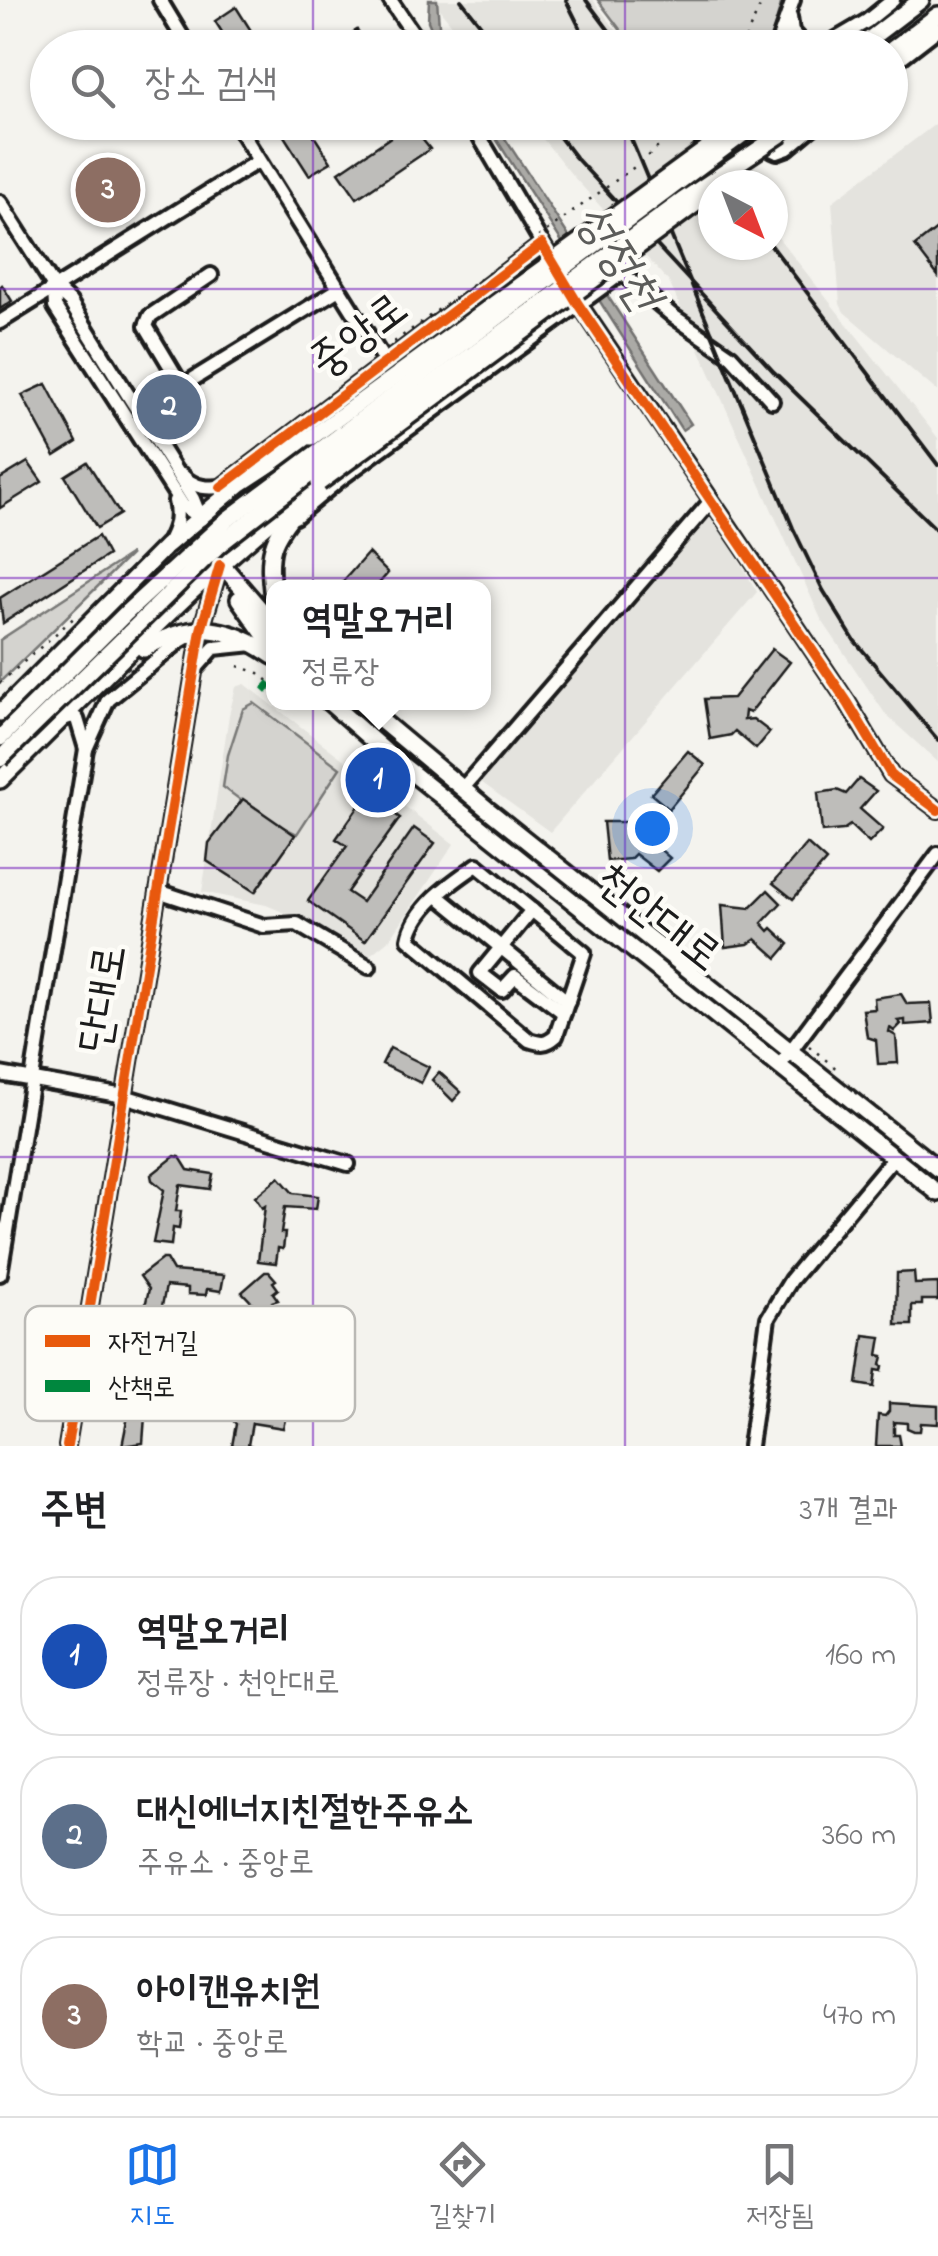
<!DOCTYPE html>
<html lang="ko">
<meta charset="utf-8">
<style>
body{margin:0;font-family:"Indie Flower","Poor Story",sans-serif;background:#f2f2f2;color:#202124}
.compass{position:absolute;left:698px;top:170px;width:90px;height:90px;border-radius:50%;background:#fff;box-shadow:0 2px 8px #0004;rotate:138deg}
.you{position:absolute;left:652px;top:828px;width:35px;height:35px;margin:-25px;border:8px solid #fff;border-radius:50%;background:#1a73e8;box-shadow:0 0 0 15px #1a73e833}
.badge{display:grid;place-items:center;width:65px;height:65px;border-radius:50%;background:#1a73e8;color:#fff;font-size:32px;font-weight:700}
.pin{position:absolute;translate:-50% -50%;border:5px solid #fff;box-shadow:0 2px 10px #0006}
.popup{position:absolute;left:266px;top:580px;width:225px;height:130px;box-sizing:border-box;display:grid;place-content:center;border-radius:20px;background:#fff;filter:drop-shadow(0 2px 8px #0005);font-size:32px;white-space:nowrap;color:#757577}
.popup b{font-size:38px;color:#202124}
.popup::after{content:'';position:absolute;left:50%;top:100%;margin-left:-20px;border:20px solid transparent;border-top-color:#fff}
.list{margin:0;padding:0;list-style:none}
h2{display:flex;justify-content:space-between;align-items:center;height:130px;margin:0;padding:0 40px;font-size:42px}
h2 small{font-size:32px;font-weight:400;color:#757577}
.list li{display:grid;grid-template-columns:65px 1fr auto;gap:30px;align-items:center;box-sizing:border-box;height:160px;margin:0 20px 20px;padding:0 20px;border:2px solid #e0e0e0;border-radius:40px}
.list b{display:block;font-size:38px;white-space:nowrap}
.list p{margin:0;font-size:32px;white-space:nowrap;color:#757577}
.list em{font-size:32px;font-style:normal;color:#757577}
.icon{flex:none;width:55px;height:55px;fill:none;stroke:currentColor;stroke-width:2;stroke-linecap:round;stroke-linejoin:round}
.map{position:relative;flex:none;width:938px;height:1446px;overflow:hidden}
.search{position:absolute;background:#fff;box-shadow:0 2px 8px #0004;left:30px;right:30px;top:30px;height:110px;display:flex;align-items:center;gap:25px;box-sizing:border-box;padding:0 35px;border-radius:55px;color:#757577;font-size:38px}
.sheet{height:670px;background:#fff}
nav{display:flex;justify-content:space-around;align-items:center;box-sizing:border-box;height:140px;border-top:2px solid #e0e0e0;background:#fff;font-size:28px;color:#757577}
nav a{display:grid;justify-items:center;gap:5px}
nav .on{color:#1a73e8}
.map>svg:first-child{display:block}
.built{fill:#e4e3de}
.green{fill:#d4d3cf;stroke:#787876;stroke-width:2.5}
.water{fill:#abaaa6;stroke:#72716f;stroke-width:2.5}
.building{fill:#bebdba;stroke:#1c1c1c;stroke-width:2.5}
.lines{fill:none;stroke-linecap:round;stroke-linejoin:round}
.minor-casing{stroke:#1c1c1c;stroke-width:20}
.major-casing{stroke:#1c1c1c;stroke-width:22}
.path{stroke:#1c1c1c;stroke-width:2.5;stroke-dasharray:2.5 8;stroke-linecap:butt}
.minor{stroke:#fdfcf7;stroke-width:12}
.major{stroke:#fdfcf7;stroke-width:15}
.rail{stroke:#1c1c1c;stroke-width:4}
.major-bridge-casing{stroke:#1c1c1c;stroke-width:22;stroke-linecap:butt}
.path-bridge{stroke:#1c1c1c;stroke-width:2.5;stroke-dasharray:2.5 8;stroke-linecap:butt}
.major-bridge{stroke:#fdfcf7;stroke-width:15}
.quiet{stroke:#00873e;stroke-width:8;stroke-dasharray:15 8;stroke-linecap:butt}
.cycleway-casing{stroke:#fdfcf7;stroke-width:16}
.cycleway{stroke:#e8590c;stroke-width:10}
.grid{fill:none;stroke:#7b2cbf;stroke-width:2.5;stroke-opacity:0.55}
.labels{text-anchor:middle;dominant-baseline:central;stroke-width:9;stroke-linejoin:round;paint-order:stroke}
.street-label{font-size:45px;fill:#1c1c1c;stroke:#fdfcf7}
.water-label{font-size:48px;font-style:italic;fill:#5c5c5a;stroke:#fdfcf7}
.key{fill:#fdfcf7;stroke:#bab9b5;stroke-width:2.5}
.key-label{font-size:28px;fill:#1c1c1c}
</style>
<div class="map">
<svg width="938" height="1446" viewBox="0 0 938 1446">
<rect width="100%" height="100%" fill="#f4f3ee"/>
<filter id="ink" filterUnits="userSpaceOnUse"><feTurbulence type="fractalNoise" baseFrequency=".01" numOctaves="2"/><feDisplacementMap in="SourceGraphic" scale="20" xChannelSelector="R" yChannelSelector="G"/><feConvolveMatrix kernelMatrix="1 2 1 2 8 2 1 2 1" color-interpolation-filters="sRGB"/></filter>
<g filter="url(#ink)">
<g class="built">
<polygon points="432,0 593,0 629,47 470,47"/>
<polygon points="938,122 938,392 844,312 840,304 832,202"/>
<polygon points="530,123 688,123 737,185 713,185 713,245 773,245 773,231 938,438 938,762 886,715 821,619 669,282 572,175"/>
<polygon points="703,518 716,520 757,592 550,832 481,782"/>
<polygon points="245,684 454,844 390,939 370,955 319,927 266,905 202,892 229,715 236,687"/>
</g>
<g class="green">
<polygon points="598,0 782,0 769,47 634,48"/>
<polygon points="131,554 0,682 0,640"/>
<polygon points="254,703 340,768 297,834 266,819 223,787 228,755 243,709"/>
</g>
<g class="water">
<polygon points="429,0 437,0 439,25 449,47 439,47 428,21"/>
<polygon points="486,123 495,123 691,424 682,430"/>
</g>
<g class="building">
<polygon points="236,7 262,48 232,48 215,21"/>
<polygon points="357,30 367,48 328,48"/>
<polygon points="275,122 305,122 331,162 309,175"/>
<polygon points="410,124 430,149 357,198 339,172"/>
<polygon points="938,228 938,276 915,246"/>
<polygon points="2,285 12,301 0,309 0,287"/>
<polygon points="46,384 77,442 55,456 22,395"/>
<polygon points="28,462 42,482 0,508 0,479"/>
<polygon points="87,462 120,514 97,528 65,476"/>
<polygon points="98,536 108,555 3,623 0,598"/>
<polygon points="368,553 388,573 375,588 337,588"/>
<polygon points="772,649 790,662 750,713 745,711 744,720 753,719 770,732 756,749 735,731 731,735 710,739 704,699 733,698"/>
<polygon points="688,751 705,765 669,809 651,794"/>
<polygon points="859,779 876,791 860,809 883,829 869,843 850,825 843,830 822,832 818,793 837,790 846,794"/>
<polygon points="367,794 400,818 347,892 362,902 414,828 435,843 365,941 308,901 347,846 336,839"/>
<polygon points="243,799 295,835 255,892 207,861 209,843"/>
<polygon points="647,806 661,817 645,836 670,858 657,871 635,854 630,859 607,861 603,822 631,822"/>
<polygon points="807,844 826,861 793,899 773,883"/>
<polygon points="768,890 781,903 762,923 769,931 772,928 789,944 777,958 756,939 748,944 725,947 722,905 750,908"/>
<polygon points="901,994 907,1004 931,1003 933,1023 905,1025 905,1020 898,1021 901,1024 894,1031 890,1028 889,1032 896,1036 898,1063 878,1064 876,1040 867,1037 863,1010 875,1009 874,998"/>
<polygon points="390,1048 429,1067 421,1083 382,1064"/>
<polygon points="439,1072 461,1092 453,1101 432,1080"/>
<polygon points="175,1156 180,1157 188,1170 213,1174 210,1189 180,1185 176,1211 181,1211 179,1229 173,1228 171,1245 153,1243 164,1190 152,1180 151,1175"/>
<polygon points="279,1177 293,1193 318,1196 316,1209 285,1207 281,1233 285,1233 283,1249 278,1248 276,1263 258,1261 265,1206 262,1208 255,1197"/>
<polygon points="162,1259 166,1259 173,1271 224,1275 221,1291 207,1289 206,1295 188,1294 188,1288 166,1286 159,1321 142,1319 149,1289 140,1276"/>
<polygon points="265,1272 269,1272 276,1280 273,1282 278,1289 273,1293 278,1300 272,1302 265,1335 250,1332 255,1306 242,1292"/>
<polygon points="914,1272 915,1284 938,1283 938,1300 922,1300 922,1305 912,1305 912,1325 896,1325 897,1273"/>
<polygon points="864,1335 881,1337 878,1355 883,1356 881,1365 883,1366 882,1371 876,1370 874,1387 857,1384"/>
<polygon points="141,1373 146,1373 155,1387 205,1396 202,1411 169,1411 170,1407 146,1403 143,1443 122,1446 130,1406 119,1393"/>
<polygon points="246,1391 250,1391 258,1400 259,1407 287,1412 283,1428 252,1423 248,1445 252,1446 232,1446 236,1424 224,1409"/>
<polygon points="889,1403 938,1406 938,1424 921,1423 920,1431 914,1431 907,1428 907,1423 894,1422 894,1435 899,1435 901,1446 876,1446 878,1415 885,1416 889,1411"/>
</g>
<g class="lines">
<g class="minor-casing">
<g id="minor">
<polyline points="160,0 189,48"/>
<polyline points="390,0 423,48"/>
<polyline points="790,17 792,32 807,48"/>
<polyline points="776,48 793,0"/>
<polyline points="821,48 867,21 893,0"/>
<polyline points="890,66 938,29"/>
<polyline points="235,122 385,362"/>
<polyline points="471,122 556,267"/>
<path d="M 754,122 C 759,136 764,147 777,152 L 788,148 L 819,122"/>
<polyline points="0,202 54,287 70,302 193,499 201,519"/>
<polyline points="211,275 150,316 146,326 182,386 339,289"/>
<polyline points="54,287 55,307 183,506 200,518"/>
<polyline points="569,289 848,703 891,775 938,810"/>
<polyline points="0,322 258,161"/>
<path d="M 182,475 C 194,489 210,489 227,486"/>
<polyline points="221,487 542,244"/>
<polyline points="295,517 339,480 622,273 673,316 731,356 772,401"/>
<path d="M 168,543 C 176,528 179,518 175,501"/>
<polyline points="197,667 214,648 253,644"/>
<polyline points="63,719 72,716 77,719 86,749"/>
<polyline points="463,788 711,501"/>
<path d="M 477,865 L 584,953 L 556,1036 C 546,1045 541,1044 529,1040 L 409,939 C 415,907 451,883 477,865 Z"/>
<polyline points="158,891 264,926 297,924 369,967"/>
<polyline points="438,896 568,1002"/>
<polyline points="532,910 480,973 502,990 515,976 564,1013"/>
<polyline points="780,1065 938,854"/>
<polyline points="0,1074 124,1096 348,1164"/>
<polyline points="0,1274 86,749 108,700 180,641 196,632"/>
<polyline points="67,1446 201,630 220,567"/>
<polyline points="750,1446 768,1318 791,1280 894,1157"/>
</g>
</g>
<g class="major-casing">
<g id="major">
<polyline points="858,48 921,0"/>
<polyline points="890,51 938,15"/>
<polyline points="783,133 796,122"/>
<polyline points="218,560 273,624"/>
<path d="M 273,598 C 267,552 270,540 300,506"/>
<polyline points="239,599 273,647"/>
<path d="M 144,649 C 192,620 228,625 273,656"/>
<polyline points="329,702 387,753 938,1193"/>
<polyline points="359,702 487,809 938,1169"/>
<polyline points="0,713 166,546 240,484 312,437"/>
<path d="M 0,780 C 104,679 203,571 319,483"/>
</g>
</g>
<g class="path">
<polyline points="741,48 763,0"/>
<polyline points="238,666 259,673 271,683"/>
<polyline points="0,683 77,615"/>
<polyline points="809,1046 838,1070"/>
</g>
<use href="#minor" class="minor"/>
<use href="#major" class="major"/>
<g class="rail">
<polyline points="461,0 499,48"/>
<polyline points="566,0 590,48"/>
<polyline points="586,0 622,48"/>
<polyline points="548,122 575,157 774,372 938,531"/>
<polyline points="624,122 793,528 823,590 854,640 938,740"/>
<polyline points="679,122 726,185"/>
<polyline points="771,245 938,465"/>
</g>
<g class="major-bridge-casing">
<g id="major-bridge">
<polyline points="312,437 724,136"/>
<polyline points="319,483 709,194"/>
<polyline points="0,738 126,613 228,519 759,122"/>
<polyline points="0,759 220,544 319,467 682,201 783,133"/>
</g>
</g>
<polyline class="path-bridge" points="394,342 644,160 685,122"/>
<use href="#major-bridge" class="major-bridge"/>
<polyline class="quiet" points="264,691 271,683"/>
<g class="cycleway-casing">
<g id="cycleway">
<polyline points="221,487 542,244 578,304 848,703 891,775 938,810"/>
<polyline points="67,1446 201,630 220,565"/>
</g>
</g>
<use href="#cycleway" class="cycleway"/>
</g>
</g>
<path class="grid" d="M 313,0 L 313,48M 625,0 L 625,48M 313,122 L 313,1446M 625,122 L 625,1446M 0,289 L 938,289M 0,578 L 938,578M 0,868 L 938,868M 0,1157 L 938,1157"/>
<g class="labels">
<g class="street-label">
<text transform="translate(360 337) rotate(-37)">중앙로</text>
<text transform="translate(657 919) rotate(38)">천안대로</text>
<text transform="translate(105 999) rotate(-81)">단대로</text>
</g>
<g class="water-label">
<text transform="translate(616 258) rotate(57)">성정천</text>
</g>
</g>
<rect x="25" y="1306" width="330" height="115" rx="15" class="key"/>
<rect x="45" y="1335" width="45" height="12" fill="#e8590c"/>
<rect x="45" y="1380" width="45" height="12" fill="#00873e"/>
<g class="key-label">
<text x="108" y="1351">자전거길</text>
<text x="108" y="1396">산책로</text>
</g>
</svg>
<svg class="compass" viewBox="-18 -18 36 36"><path d="M0-13l5 13h-10z" fill="#e53935"/><path d="M0 13l5-13h-10z" fill="#757577"/></svg>
<div class="you"></div>
<div class="pin badge" style="left:378px;top:780px;background:#1a4fb4">1</div>
<div class="popup"><b>역말오거리</b>정류장</div>
<div class="pin badge" style="left:169px;top:407px;background:#5c6f8a">2</div>
<div class="pin badge" style="left:108px;top:190px;background:#8d6e63">3</div>
<div class="search"><svg class="icon" aria-label="search" viewBox="0 0 24 24"><circle cx="10" cy="10" r="6"/><path d="M15 15l6 6"/></svg>장소 검색</div>
</div>
<section class="sheet">
<h2>주변<small>3개 결과</small></h2>
<ul class="list">
<li><span class="badge" style="background:#1a4fb4">1</span><div><b>역말오거리</b><p>정류장 · 천안대로</p></div><em>160 m</em></li>
<li><span class="badge" style="background:#5c6f8a">2</span><div><b>대신에너지친절한주유소</b><p>주유소 · 중앙로</p></div><em>360 m</em></li>
<li><span class="badge" style="background:#8d6e63">3</span><div><b>아이캔유치원</b><p>학교 · 중앙로</p></div><em>470 m</em></li>
</ul>
</section>
<nav>
<a class="on"><svg class="icon" aria-label="map" viewBox="0 0 24 24"><path d="M3 6l6-2 6 2 6-2v14l-6 2-6-2-6 2zM9 4v14M15 6v14"/></svg>지도</a>
<a><svg class="icon" aria-label="directions" viewBox="0 0 24 24"><path d="M12 3l9 9-9 9-9-9zM9 14v-3h6M13 9l2 2-2 2"/></svg>길찾기</a>
<a><svg class="icon" aria-label="saved" viewBox="0 0 24 24"><path d="M7 4h10v16l-5-4-5 4z"/></svg>저장됨</a>
</nav>
